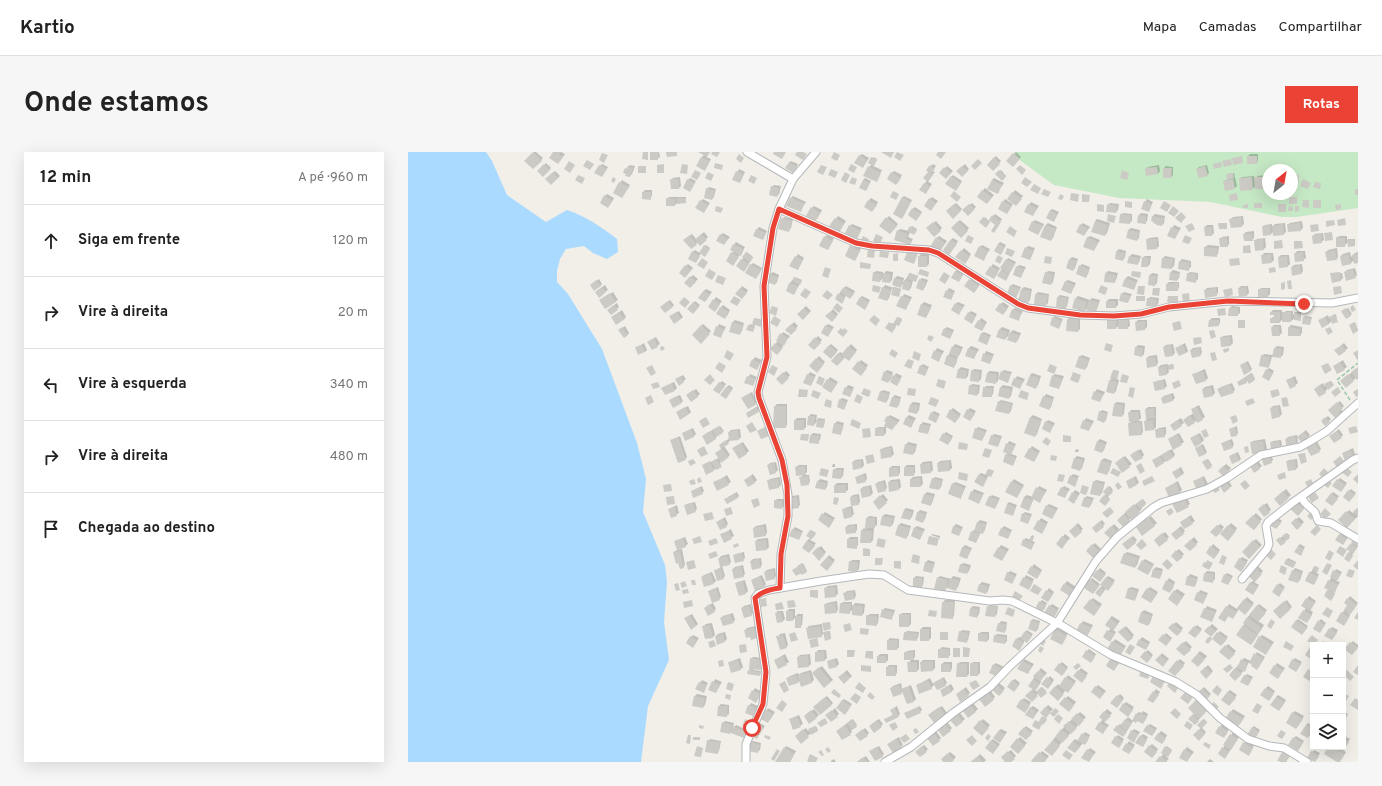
<!DOCTYPE html>
<html lang="pt">
<meta charset="utf-8">
<style>
body{margin:0;font-family:Overpass,sans-serif;background:#f6f6f6;color:#222}
.controls{position:absolute;right:12px;bottom:12px;display:grid;overflow:hidden;border-radius:0px;box-shadow:0 4px 16px #0002}
.controls button{width:36px;height:36px;display:grid;place-items:center;padding:0;border:0;border-bottom:1px solid #e0e0e0;background:#fff;color:#222;font:20px sans-serif}
.compass{position:absolute;left:854px;top:12px;width:36px;height:36px;border-radius:50%;background:#fff;box-shadow:0 4px 16px #0002;rotate:31deg}
.stop{position:absolute;width:12px;height:12px;margin:-9px;border:3px solid #ea4335;border-radius:50%;background:#fff}
.stop.end{background:#ea4335;border-color:#fff;box-shadow:0 1px 4px #0008}
.list{margin:0;padding:0;list-style:none}
h2{display:flex;justify-content:space-between;align-items:center;height:52px;margin:0;padding:0 16px;font-size:17px}
h2 small{font-size:13px;font-weight:400;color:#767676}
.list li{display:grid;grid-template-columns:26px 1fr auto;gap:12px;align-items:center;box-sizing:border-box;height:72px;padding:0 16px;border-top:1px solid #e0e0e0}
.list b{display:block;font-size:15px;white-space:nowrap}
.list em{font-size:13px;font-style:normal;color:#767676}
.icon{flex:none;width:22px;height:22px;fill:none;stroke:currentColor;stroke-width:2;stroke-linecap:round;stroke-linejoin:round}
.map{position:relative;flex:none;width:950px;height:610px;overflow:hidden;border-radius:0px}
header{display:flex;align-items:center;gap:24px;box-sizing:border-box;height:56px;padding:0 20px;background:#fff;border-bottom:1px solid #e0e0e0}
header strong{font-size:19px}
nav{display:flex;gap:22px;margin-inline-start:auto;font-size:14px}
.intro{display:flex;align-items:center;justify-content:space-between;box-sizing:border-box;height:96px;padding:0 24px}
h1{margin:0;font-size:28px}
.button{padding:10px 18px;border-radius:0px;background:#ea4335;color:#fff;font-size:14px;font-weight:700}
main{display:flex;gap:24px;padding:0 24px}
aside{flex:1;background:#fff;border-radius:0px;box-shadow:0 4px 16px #0002}
.map>svg:first-child{display:block}
.green{fill:#c5e8c5;fill-rule:evenodd}
.water{fill:#aadaff}
.shadow{fill:#0003}
.building{fill:#cccac5}
.lines{fill:none;stroke-linecap:round;stroke-linejoin:round}
.street-casing{stroke:#b5b8bc;stroke-width:9}
.path{stroke:#9cc7a9;stroke-width:1.5;stroke-dasharray:4 2;stroke-linecap:butt}
.street{stroke:#fff;stroke-width:7}
.route{stroke:#ea4335;stroke-width:5}
</style>
<header>
<strong>Kartio</strong>
<nav><a>Mapa</a><a>Camadas</a><a>Compartilhar</a></nav>
</header>
<div class="intro"><h1>Onde estamos</h1><a class="button">Rotas</a></div>
<main>
<aside>
<h2>12 min<small>A pé · 960 m</small></h2>
<ul class="list">
<li><svg class="icon" aria-label="ahead" viewBox="0 0 24 24"><path d="M12 20V5M6 11l6-6 6 6"/></svg><div><b>Siga em frente</b></div><em>120 m</em></li>
<li><svg class="icon" aria-label="right" viewBox="0 0 24 24"><path d="M7 20v-9h11M14 6l5 5-5 5"/></svg><div><b>Vire à direita</b></div><em>20 m</em></li>
<li><svg class="icon" aria-label="left" viewBox="0 0 24 24"><path d="M17 20v-9H6M10 6l-5 5 5 5"/></svg><div><b>Vire à esquerda</b></div><em>340 m</em></li>
<li><svg class="icon" aria-label="right" viewBox="0 0 24 24"><path d="M7 20v-9h11M14 6l5 5-5 5"/></svg><div><b>Vire à direita</b></div><em>480 m</em></li>
<li><svg class="icon" aria-label="arrive" viewBox="0 0 24 24"><path d="M6 21V4h12l-3 4 3 4H6"/></svg><div><b>Chegada ao destino</b></div></li>
</ul>
</aside>
<div class="map">
<svg width="950" height="610" viewBox="0 0 950 610">
<rect width="100%" height="100%" fill="#f1efe8"/>
<path class="green" d="M 606,0 L 950,0 L 950,56 L 888,65 L 874,65 L 803,50 L 711,46 L 646,33 L 613,9 ZM 860,18 L 884,18 L 884,42 L 860,42 Z"/>
<path class="water" d="M 0,0 L 78,0 L 84,9 L 99,43 L 138,70 L 159,58 C 178,64 193,75 209,87 L 210,100 L 199,107 L 185,101 L 176,94 L 158,97 L 152,107 L 149,119 L 149,130 L 160,142 L 194,197 L 229,291 L 238,327 L 235,360 L 257,413 L 259,430 L 256,470 L 261,508 L 240,554 L 233,610 L 0,610 Z"/>
<g class="shadow">
<polygon points="126,0 128,0 135,6 125,16 118,9"/>
<polygon points="146,0 153,0 157,2 152,9"/>
<polygon points="243,0 251,0 252,5 249,7"/>
<polygon points="292,0 302,0 298,5 303,7 297,17 294,5 297,2"/>
<polygon points="608,0 613,5 605,13 600,8"/>
<polygon points="454,2 461,6 455,15 451,4"/>
<polygon points="842,2 850,2 850,9 848,11 840,4"/>
<polygon points="588,4 593,9 585,17 580,12"/>
<polygon points="465,5 469,7 465,14 474,18 468,29 461,15 464,12"/>
<polygon points="383,9 390,12 387,18 381,11"/>
<polygon points="138,11 143,16 135,24 130,19"/>
<polygon points="194,12 200,15 194,24 192,14"/>
<polygon points="525,12 528,14 524,19 527,20 519,29 524,32 518,41 513,38 519,28 523,14"/>
<polygon points="557,12 561,17 554,24 550,19"/>
<polygon points="222,13 227,14 224,22 222,24 218,17"/>
<polygon points="751,13 752,19 750,22 738,17 740,15"/>
<polygon points="799,13 801,21 799,23 789,17 791,15"/>
<polygon points="539,14 545,19 538,26 533,21"/>
<polygon points="758,14 765,15 765,23 763,25 756,16"/>
<polygon points="331,17 337,20 333,28 326,27"/>
<polygon points="593,18 598,24 594,28 588,22"/>
<polygon points="147,19 152,24 143,32 139,27"/>
<polygon points="486,19 494,23 490,30 484,21"/>
<polygon points="826,21 829,34 827,36 817,29 820,27 820,22"/>
<polygon points="545,23 554,29 550,35 543,25"/>
<polygon points="857,23 857,34 855,36 848,34 844,37 832,27 834,25 846,24 846,27 850,24"/>
<polygon points="272,25 273,34 271,36 263,28 265,26"/>
<polygon points="282,26 288,29 282,38 280,28"/>
<polygon points="457,26 463,29 458,38 455,28"/>
<polygon points="586,26 596,31 589,41 584,28"/>
<polygon points="214,28 222,33 214,45 206,40"/>
<polygon points="366,33 373,34 371,42 369,44 364,35"/>
<polygon points="301,35 308,37 306,45 304,47 299,37"/>
<polygon points="577,36 586,43 581,49 570,44"/>
<polygon points="237,38 244,38 244,44 242,46 235,46 235,40"/>
<polygon points="607,38 615,44 610,50 601,47"/>
<polygon points="199,42 206,46 202,53 197,44"/>
<polygon points="385,44 398,50 392,59 383,46"/>
<polygon points="496,44 504,48 494,66 494,46"/>
<polygon points="261,45 278,45 278,50 269,51 267,53 259,47"/>
<polygon points="524,45 530,49 525,55 522,47"/>
<polygon points="463,46 470,50 466,57 461,48"/>
<polygon points="295,47 302,51 296,60 293,49"/>
<polygon points="597,47 605,52 599,61 591,56"/>
<polygon points="739,47 745,50 740,59 734,56"/>
<polygon points="623,50 631,54 625,63 617,59"/>
<polygon points="548,51 554,57 545,65 539,59"/>
<polygon points="564,51 568,55 560,62 556,58"/>
<polygon points="702,51 711,52 710,58 708,60 700,53"/>
<polygon points="406,54 414,58 409,67 404,56"/>
<polygon points="507,55 514,60 510,66 505,57"/>
<polygon points="644,57 651,60 646,69 642,59"/>
<polygon points="715,61 724,62 724,69 721,71 712,63"/>
<polygon points="733,61 740,62 739,69 737,71 731,63"/>
<polygon points="587,62 594,67 586,80 589,72 583,68 578,74 573,70 577,65 581,69"/>
<polygon points="747,62 757,64 756,71 754,73 745,68 745,64"/>
<polygon points="430,64 438,69 433,77 423,74"/>
<polygon points="481,64 490,72 482,81 473,73"/>
<polygon points="835,64 836,72 834,74 823,67 825,65"/>
<polygon points="376,65 385,67 383,76 381,78 374,67"/>
<polygon points="689,67 702,71 699,81 697,83 687,69"/>
<polygon points="552,68 561,76 553,85 544,76"/>
<polygon points="627,68 636,72 630,82 625,70"/>
<polygon points="528,69 534,76 526,84 519,76"/>
<polygon points="894,69 895,76 893,78 880,73 882,71"/>
<polygon points="640,71 649,75 645,86 643,88 638,73"/>
<polygon points="675,71 682,75 676,83 673,73"/>
<polygon points="877,71 878,80 876,82 866,79 863,82 855,75 857,73 864,72 864,75 867,72"/>
<polygon points="444,72 454,76 448,87 442,74"/>
<polygon points="766,73 773,76 767,86 761,83"/>
<polygon points="799,73 805,73 806,81 804,83 797,75"/>
<polygon points="504,74 509,77 507,81 502,80 500,85 505,87 502,92 490,79 492,77 501,79"/>
<polygon points="351,75 359,79 355,87 349,77"/>
<polygon points="723,76 732,78 731,86 729,88 720,78"/>
<polygon points="846,79 846,86 844,88 836,82 838,80"/>
<polygon points="296,80 300,85 292,92 290,90 283,96 279,86 284,82 288,87"/>
<polygon points="315,81 322,85 316,92 313,83"/>
<polygon points="915,81 916,88 913,90 905,84 907,82"/>
<polygon points="419,83 426,86 420,97 417,85"/>
<polygon points="531,84 539,89 531,100 529,86"/>
<polygon points="682,84 692,88 686,98 679,86"/>
<polygon points="821,84 821,92 819,94 812,87 814,85"/>
<polygon points="931,84 939,84 939,89 940,87 947,87 947,93 940,90 936,94 929,86"/>
<polygon points="750,85 751,94 749,96 739,88 741,86"/>
<polygon points="545,86 550,89 543,99 543,88"/>
<polygon points="857,86 858,95 856,97 847,89 849,87"/>
<polygon points="328,90 337,95 325,113 324,101 326,99 323,97"/>
<polygon points="592,90 598,93 593,102 590,92"/>
<polygon points="445,92 453,96 449,105 443,94"/>
<polygon points="298,93 302,96 296,103 293,101 288,110 285,100 287,98 292,101"/>
<polygon points="574,93 582,97 575,108 572,95"/>
<polygon points="800,93 811,94 810,102 808,104 797,95"/>
<polygon points="620,94 627,96 622,107 618,96"/>
<polygon points="556,96 563,102 559,109 549,105"/>
<polygon points="929,96 930,105 928,107 918,100 920,98"/>
<polygon points="711,97 718,99 717,105 715,108 709,99"/>
<polygon points="889,99 897,99 898,106 895,108 887,102"/>
<polygon points="339,100 345,105 338,116 334,108"/>
<polygon points="942,100 943,105 947,101 950,100 950,110 946,108 942,112 935,113 933,104 935,102"/>
<polygon points="856,101 865,101 866,108 864,110 854,104"/>
<polygon points="390,102 396,106 391,115 383,113"/>
<polygon points="513,102 521,102 521,112 519,114 511,114 511,104"/>
<polygon points="724,102 733,104 731,110 729,112 722,104"/>
<polygon points="873,103 881,103 882,112 880,114 871,105"/>
<polygon points="737,104 743,104 742,112 740,114 735,106"/>
<polygon points="757,104 767,106 766,114 764,116 755,106"/>
<polygon points="664,105 670,107 667,116 665,118 660,116 662,107"/>
<polygon points="600,106 608,110 599,126 593,118"/>
<polygon points="774,107 783,109 783,115 780,117 772,109"/>
<polygon points="345,111 354,116 350,124 343,113"/>
<polygon points="280,112 285,116 279,123 278,114"/>
<polygon points="585,112 592,116 588,124 579,122"/>
<polygon points="674,112 682,115 680,122 678,125 672,114"/>
<polygon points="894,112 895,119 893,122 884,115 886,113"/>
<polygon points="611,113 618,115 613,125 609,115"/>
<polygon points="947,116 949,123 947,125 937,120 939,118"/>
<polygon points="550,117 556,121 551,129 547,120"/>
<polygon points="765,118 772,120 771,126 769,128 763,120"/>
<polygon points="468,119 475,120 475,123 478,119 485,120 484,128 482,130 476,125 472,129 466,121"/>
<polygon points="640,119 647,120 645,130 643,132 638,121"/>
<polygon points="700,119 710,121 708,128 706,130 698,121"/>
<polygon points="365,120 371,123 369,130 367,132 362,122"/>
<polygon points="782,120 790,121 790,127 788,129 780,122"/>
<polygon points="502,121 510,124 508,128 505,128 503,136 501,138 497,130 492,135 485,132 487,126 489,124 496,126 495,131"/>
<polygon points="744,121 750,122 749,131 747,133 742,123"/>
<polygon points="934,121 935,126 933,128 925,129 924,122"/>
<polygon points="285,123 290,127 282,135 277,131"/>
<polygon points="720,124 730,128 725,137 718,126"/>
<polygon points="387,125 394,128 386,142 382,131"/>
<polygon points="514,126 520,128 517,135 515,138 512,128"/>
<polygon points="564,126 572,132 568,138 562,128"/>
<polygon points="191,127 194,132 192,134 185,131"/>
<polygon points="660,128 668,131 663,141 657,130"/>
<polygon points="761,130 771,130 771,136 769,138 759,132"/>
<polygon points="605,132 613,135 608,145 603,134"/>
<polygon points="197,133 200,138 191,144 190,138"/>
<polygon points="477,133 486,136 487,135 493,137 491,143 484,136 481,146 479,148 475,136"/>
<polygon points="334,134 340,138 336,144 329,142"/>
<polygon points="438,134 447,139 444,144 438,143 435,150 431,142"/>
<polygon points="833,134 840,134 841,141 839,143 831,136"/>
<polygon points="616,135 624,137 622,148 620,150 613,138"/>
<polygon points="810,135 810,141 808,143 797,138 799,136"/>
<polygon points="541,136 547,139 543,147 536,144"/>
<polygon points="853,136 862,136 862,142 860,144 851,144 851,138"/>
<polygon points="298,137 304,140 297,149 296,139"/>
<polygon points="205,140 210,148 207,150 193,148"/>
<polygon points="630,140 641,142 640,151 638,153 628,142"/>
<polygon points="716,140 724,142 720,150 714,142"/>
<polygon points="496,142 504,145 498,157 490,154"/>
<polygon points="652,143 661,145 659,154 657,156 650,145"/>
<polygon points="454,144 462,148 457,157 452,146"/>
<polygon points="670,144 682,148 684,146 692,148 689,157 687,159 680,155 676,159 668,146"/>
<polygon points="308,145 314,149 308,157 301,155"/>
<polygon points="742,145 751,146 750,152 748,154 740,147"/>
<polygon points="701,147 710,147 710,153 708,155 699,149"/>
<polygon points="262,148 266,153 264,155 255,153"/>
<polygon points="287,149 292,153 285,161 280,157"/>
<polygon points="516,150 524,153 518,165 514,152"/>
<polygon points="550,150 557,153 551,161 548,152"/>
<polygon points="595,150 601,154 597,160 593,152"/>
<polygon points="209,151 211,155 203,162 202,156"/>
<polygon points="315,153 322,158 319,164 313,155"/>
<polygon points="398,154 403,159 395,167 390,162"/>
<polygon points="824,154 832,155 832,161 829,163 822,156"/>
<polygon points="607,156 615,159 610,168 605,158"/>
<polygon points="940,156 944,162 938,166 935,159"/>
<polygon points="425,157 430,162 424,169 419,164"/>
<polygon points="214,158 218,165 216,167 206,164"/>
<polygon points="865,158 874,158 874,162 878,159 885,159 885,163 888,160 893,160 893,167 887,166 883,169 875,169 875,166 872,170 863,167 865,165 867,165 867,162 863,160"/>
<polygon points="271,159 275,165 273,167 265,162"/>
<polygon points="563,159 569,162 564,170 561,161"/>
<polygon points="928,162 929,169 923,169 921,172 912,168 920,163 921,166"/>
<polygon points="647,164 655,167 651,176 645,166"/>
<polygon points="897,164 904,165 902,172 896,165"/>
<polygon points="490,165 494,167 491,173 489,172 483,180 482,171 486,172"/>
<polygon points="662,165 672,166 672,177 670,179 660,167"/>
<polygon points="347,166 355,168 354,174 347,172 345,179 340,178 342,172 345,173"/>
<polygon points="573,166 579,170 574,178 568,175"/>
<polygon points="702,166 710,167 710,169 713,166 721,166 722,174 719,176 711,173 708,176 700,169"/>
<polygon points="804,166 812,166 812,171 810,173 802,168"/>
<polygon points="327,168 336,171 334,179 331,182 322,179 325,170"/>
<polygon points="730,168 739,168 739,175 737,177 729,178 728,170"/>
<polygon points="386,170 390,174 383,182 379,178"/>
<polygon points="947,170 950,178 946,180 943,173"/>
<polygon points="295,172 303,179 293,190 285,183"/>
<polygon points="311,172 318,175 313,184 306,182"/>
<polygon points="420,172 426,175 420,184 418,174"/>
<polygon points="866,173 873,173 874,181 871,183 864,175"/>
<polygon points="883,173 894,175 894,181 892,183 881,175"/>
<polygon points="217,174 221,181 219,183 214,176"/>
<polygon points="539,175 546,178 542,186 537,177"/>
<polygon points="594,175 602,178 600,183 605,178 613,181 610,188 608,190 602,182 597,187 592,177"/>
<polygon points="375,180 382,184 374,194 375,195 369,202 363,197 370,189"/>
<polygon points="576,180 583,183 579,191 573,182"/>
<polygon points="824,183 825,191 823,193 814,193 813,186 815,184"/>
<polygon points="410,184 414,188 406,197 402,193"/>
<polygon points="248,185 252,192 244,197 240,190"/>
<polygon points="236,191 239,198 237,200 228,196"/>
<polygon points="777,191 780,199 778,201 768,196"/>
<polygon points="936,191 940,196 931,203 930,196"/>
<polygon points="423,192 430,198 423,205 416,199"/>
<polygon points="443,192 449,198 441,208 437,205 429,213 425,209 432,200 435,202"/>
<polygon points="547,192 555,195 552,202 550,204 548,212 546,214 540,204"/>
<polygon points="765,192 767,201 765,203 756,195 758,193"/>
<polygon points="730,193 737,194 736,202 734,204 728,195"/>
<polygon points="563,194 571,197 566,206 561,196"/>
<polygon points="869,194 876,195 875,203 872,205 864,204 862,212 860,215 854,204 856,202 865,203 867,196"/>
<polygon points="793,195 794,201 792,203 783,198 785,196"/>
<polygon points="529,196 536,199 531,208 524,206"/>
<polygon points="578,199 586,202 582,211 574,208"/>
<polygon points="674,203 682,206 679,215 677,217 671,205"/>
<polygon points="749,203 750,211 748,213 739,206 741,204"/>
<polygon points="411,204 417,210 409,219 402,214"/>
<polygon points="347,205 354,208 349,217 345,208"/>
<polygon points="453,208 460,213 455,220 446,217"/>
<polygon points="935,208 939,215 930,221 928,213"/>
<polygon points="840,209 844,217 842,219 835,212"/>
<polygon points="515,212 521,215 516,223 513,214"/>
<polygon points="760,212 760,213 765,212 766,215 760,217 761,220 759,222 751,215 753,213"/>
<polygon points="553,215 561,217 560,224 558,226 550,218"/>
<polygon points="950,215 950,226 948,226 938,234 936,227"/>
<polygon points="861,216 866,219 862,226 859,218"/>
<polygon points="566,217 574,218 573,227 571,229 564,219"/>
<polygon points="797,217 800,226 798,228 789,231 786,223 788,221"/>
<polygon points="479,218 485,220 483,227 480,230 477,220"/>
<polygon points="596,218 604,220 599,229 594,220"/>
<polygon points="706,218 711,219 708,227 711,228 708,239 706,241 702,228 704,226"/>
<polygon points="378,219 382,223 374,231 370,227"/>
<polygon points="582,219 591,220 590,229 587,231 579,221"/>
<polygon points="402,220 408,223 403,233 400,223"/>
<polygon points="488,221 494,224 489,233 483,230"/>
<polygon points="624,221 633,224 630,233 628,235 622,223"/>
<polygon points="844,221 847,227 842,230 840,228 838,230 831,229"/>
<polygon points="342,222 349,225 345,233 338,230"/>
<polygon points="647,222 656,224 652,234 650,236 645,224"/>
<polygon points="275,223 278,227 271,232 270,226"/>
<polygon points="609,224 617,227 612,236 604,233"/>
<polygon points="887,224 890,231 882,236 879,229"/>
<polygon points="422,225 430,230 425,237 416,235"/>
<polygon points="757,227 759,234 757,236 746,231 749,229"/>
<polygon points="314,229 318,232 313,239 312,231"/>
<polygon points="923,229 926,233 919,237 917,240 909,235 915,231 916,234"/>
<polygon points="266,230 269,236 267,238 254,236"/>
<polygon points="824,231 827,238 825,240 810,237 813,235"/>
<polygon points="564,232 572,233 571,241 569,243 562,234"/>
<polygon points="321,233 325,236 320,243 319,235"/>
<polygon points="440,233 446,235 442,244 435,241"/>
<polygon points="595,233 605,235 603,244 601,246 591,244 593,235"/>
<polygon points="805,233 807,241 805,243 797,244 795,237 797,235"/>
<polygon points="578,234 586,234 585,242 583,244 576,236"/>
<polygon points="288,237 292,242 284,249 282,241"/>
<polygon points="689,237 697,240 692,249 684,246"/>
<polygon points="475,238 482,240 480,248 478,250 473,240"/>
<polygon points="344,240 349,250 347,252 337,244"/>
<polygon points="765,241 767,246 765,248 756,251 754,246 756,244"/>
<polygon points="638,242 646,245 643,255 641,257 636,245"/>
<polygon points="272,243 275,249 273,251 265,246"/>
<polygon points="487,243 493,245 491,253 489,255 485,245"/>
<polygon points="434,246 440,248 436,257 432,248"/>
<polygon points="593,248 605,251 603,259 601,261 591,250"/>
<polygon points="932,249 936,254 933,257 935,260 928,266 921,258"/>
<polygon points="505,250 512,251 511,258 509,261 503,252"/>
<polygon points="709,250 717,251 716,262 714,264 706,252"/>
<polygon points="369,252 379,252 379,273 377,275 367,254"/>
<polygon points="791,253 797,265 794,267 789,268 786,270 778,266 786,261 784,257"/>
<polygon points="872,253 874,262 872,264 863,256 865,254"/>
<polygon points="280,254 283,260 281,262 271,259"/>
<polygon points="350,254 352,257 350,259 339,261"/>
<polygon points="740,255 748,255 748,275 746,277 737,269 739,267 738,257"/>
<polygon points="545,256 553,262 549,268 543,258"/>
<polygon points="562,256 568,259 562,268 560,258"/>
<polygon points="694,258 700,260 698,268 696,270 692,260"/>
<polygon points="723,258 732,258 733,266 730,269 734,269 735,280 733,282 721,272 724,269 721,261"/>
<polygon points="526,259 532,262 527,270 524,261"/>
<polygon points="403,262 409,263 408,269 410,266 417,267 416,274 415,275 409,269 406,273 401,264"/>
<polygon points="482,263 492,268 488,273 478,273 478,281 476,283 468,277 470,275 477,275 480,265"/>
<polygon points="501,263 508,266 503,275 499,265"/>
<polygon points="625,263 634,267 629,282 627,284 617,280 623,265"/>
<polygon points="920,264 923,267 917,273 914,269"/>
<polygon points="389,266 398,266 398,275 396,277 387,268"/>
<polygon points="678,266 686,269 681,278 673,275"/>
<polygon points="773,266 776,271 766,278 765,271"/>
<polygon points="640,268 647,271 642,280 638,270"/>
<polygon points="429,269 436,271 434,279 432,282 427,272"/>
<polygon points="515,270 523,272 521,279 519,281 513,273"/>
<polygon points="312,274 316,279 309,283 309,284 307,287 297,282"/>
<polygon points="359,274 362,281 360,283 350,279"/>
<polygon points="829,274 830,281 828,283 822,277"/>
<polygon points="570,275 579,278 574,288 568,277"/>
<polygon points="758,275 758,282 756,284 748,278 751,276"/>
<polygon points="285,276 288,282 286,284 275,281"/>
<polygon points="332,277 333,285 331,287 321,288 322,289 316,294 322,303 312,310 313,314 299,321 296,313 311,306 314,297 312,293 322,286 321,280 323,278"/>
<polygon points="931,277 935,283 933,285 925,282"/>
<polygon points="898,278 902,283 900,285 892,283"/>
<polygon points="538,280 545,284 542,290 536,282"/>
<polygon points="405,281 413,282 412,288 410,290 403,283"/>
<polygon points="771,281 776,290 766,296 761,287"/>
<polygon points="792,281 796,288 794,290 786,284"/>
<polygon points="586,282 594,284 591,292 589,294 584,284"/>
<polygon points="889,283 890,290 888,292 878,287 880,285"/>
<polygon points="272,284 279,305 277,307 264,288"/>
<polygon points="692,287 699,290 696,298 694,300 687,298 690,289"/>
<polygon points="824,287 826,293 824,295 814,292 816,290"/>
<polygon points="857,287 859,297 857,300 843,291 845,289"/>
<polygon points="873,288 874,293 872,295 863,291 865,289"/>
<polygon points="601,289 608,292 603,302 609,304 605,313 598,303 600,301 596,299"/>
<polygon points="909,289 913,297 911,299 902,293"/>
<polygon points="335,290 341,299 331,306 327,295"/>
<polygon points="500,290 509,292 507,300 505,302 498,293"/>
<polygon points="795,292 799,300 797,302 788,296"/>
<polygon points="484,294 486,302 484,304 473,298 475,296"/>
<polygon points="624,294 632,299 626,309 617,304"/>
<polygon points="945,296 947,302 945,304 935,301"/>
<polygon points="668,297 671,298 670,300 667,300"/>
<polygon points="733,297 736,303 734,305 725,301"/>
<polygon points="764,297 767,303 765,305 756,310 745,308"/>
<polygon points="830,300 833,307 831,309 822,304"/>
<polygon points="863,301 865,308 863,310 856,303"/>
<polygon points="669,304 677,306 674,316 672,318 667,306"/>
<polygon points="717,304 724,312 714,319 710,309"/>
<polygon points="696,306 704,309 701,319 699,322 694,308"/>
<polygon points="455,307 456,313 454,316 445,310 447,308"/>
<polygon points="800,307 804,313 799,317 796,309"/>
<polygon points="889,307 890,315 888,317 879,310 881,308"/>
<polygon points="543,308 544,316 542,318 530,311 532,309"/>
<polygon points="524,309 525,318 523,320 514,321 513,312 515,310"/>
<polygon points="850,309 854,314 846,320 845,313"/>
<polygon points="368,310 370,318 368,320 362,322 360,313 362,311"/>
<polygon points="425,312 427,312 427,315 424,315"/>
<polygon points="818,312 823,316 816,324 811,319"/>
<polygon points="391,313 399,313 399,320 396,323 401,323 402,330 400,332 392,326 396,322 388,315"/>
<polygon points="499,313 507,313 507,321 505,323 497,323 497,315"/>
<polygon points="484,314 492,314 492,321 490,323 482,316"/>
<polygon points="773,315 776,321 774,323 765,320"/>
<polygon points="428,316 436,316 435,324 433,326 426,318"/>
<polygon points="581,317 586,319 583,324 581,323 576,331 571,323 573,321 578,323"/>
<polygon points="458,321 459,327 457,329 448,326 450,324"/>
<polygon points="345,322 349,328 347,330 337,328"/>
<polygon points="665,322 671,324 666,333 663,324"/>
<polygon points="319,323 323,330 310,338 306,331"/>
<polygon points="514,324 515,332 513,334 503,327 505,325"/>
<polygon points="728,324 731,331 722,335 719,329"/>
<polygon points="796,324 800,332 798,335 786,330"/>
<polygon points="372,325 373,333 371,335 360,329 362,327"/>
<polygon points="527,325 535,327 533,335 531,337 525,327"/>
<polygon points="932,326 939,331 935,337 930,328"/>
<polygon points="412,327 420,329 419,335 417,337 410,329"/>
<polygon points="492,327 493,335 491,337 481,330 483,328"/>
<polygon points="606,327 616,333 609,345 604,330"/>
<polygon points="477,328 479,336 477,338 468,332 470,330"/>
<polygon points="688,328 697,330 694,341 692,343 686,330"/>
<polygon points="820,328 824,334 816,339 812,334"/>
<polygon points="770,329 774,338 772,340 758,336"/>
<polygon points="547,330 558,334 554,343 552,346 545,332"/>
<polygon points="429,331 440,331 440,338 437,340 427,333"/>
<polygon points="463,333 465,341 463,343 455,345 453,337 455,335"/>
<polygon points="294,334 296,339 294,341 284,339"/>
<polygon points="631,334 639,338 632,349 626,346 622,355 616,345 619,343 625,345"/>
<polygon points="656,334 662,337 656,345 654,336"/>
<polygon points="702,334 705,338 699,344 702,347 697,353 692,349 698,342 696,340"/>
<polygon points="566,337 576,341 571,350 561,346"/>
<polygon points="878,337 883,343 872,353 867,347"/>
<polygon points="943,337 948,341 943,347 941,339"/>
<polygon points="667,338 672,341 668,348 661,348"/>
<polygon points="329,340 331,344 329,346 320,345"/>
<polygon points="519,340 527,342 524,351 522,353 515,351 517,342"/>
<polygon points="925,340 931,344 926,351 923,342"/>
<polygon points="451,342 452,350 450,352 444,353 446,362 444,364 437,366 435,358 437,356 444,354 443,345 445,343"/>
<polygon points="475,342 480,348 471,356 466,350"/>
<polygon points="391,343 392,353 390,355 382,346 384,344"/>
<polygon points="584,343 592,346 587,356 582,345"/>
<polygon points="679,344 686,346 683,353 681,355 677,346"/>
<polygon points="778,344 782,352 769,360"/>
<polygon points="369,347 376,347 376,354 374,356 367,349"/>
<polygon points="735,347 738,351 732,356 734,357 715,373 710,368 720,358"/>
<polygon points="891,349 897,355 890,363 884,357"/>
<polygon points="287,350 289,357 287,359 277,354 279,352"/>
<polygon points="601,350 609,353 604,363 599,352"/>
<polygon points="859,351 863,358 856,364 853,355"/>
<polygon points="641,352 650,356 644,366 639,354"/>
<polygon points="269,353 271,361 263,365 261,357"/>
<polygon points="498,356 506,358 504,365 502,367 496,358"/>
<polygon points="950,356 950,364 939,375 932,368 941,358 945,361"/>
<polygon points="512,358 519,360 517,367 515,369 508,368 510,360"/>
<polygon points="417,360 427,366 421,374 411,368"/>
<polygon points="617,360 624,362 620,371 615,362"/>
<polygon points="848,361 854,367 845,377 839,371"/>
<polygon points="477,362 487,364 485,372 483,374 473,372 475,364"/>
<polygon points="783,363 787,369 776,376 773,370"/>
<polygon points="461,364 469,365 469,373 466,375 465,388 463,390 454,378 456,376 458,377 459,366"/>
<polygon points="743,364 749,371 735,382 731,373"/>
<polygon points="317,365 320,372 318,374 309,370"/>
<polygon points="891,365 896,370 889,377 884,371"/>
<polygon points="633,366 640,370 634,381 627,377"/>
<polygon points="870,366 874,369 870,374 868,368"/>
<polygon points="572,368 579,370 577,378 575,380 573,380 568,390 564,380 566,378 567,378 570,370"/>
<polygon points="694,368 697,372 688,380 687,374"/>
<polygon points="493,371 503,374 500,384 498,386 488,383 491,373"/>
<polygon points="670,371 675,377 667,384 662,379"/>
<polygon points="823,371 829,376 822,386 814,382"/>
<polygon points="358,372 359,381 357,383 346,376 348,374"/>
<polygon points="449,372 449,378 447,380 438,375 440,373"/>
<polygon points="548,372 555,375 551,383 546,374"/>
<polygon points="706,372 711,377 703,386 698,381"/>
<polygon points="812,372 816,375 808,384 804,380"/>
<polygon points="509,374 517,377 512,387 507,376"/>
<polygon points="596,374 604,378 599,386 594,376"/>
<polygon points="773,374 777,379 775,381 766,380"/>
<polygon points="387,375 395,379 391,387 385,377"/>
<polygon points="323,377 326,384 316,390 313,383"/>
<polygon points="403,378 408,381 402,388 408,391 403,398 399,389 403,385 400,383"/>
<polygon points="757,380 761,385 759,387 749,386"/>
<polygon points="879,381 882,384 873,392 870,388"/>
<polygon points="933,381 940,385 937,390 931,383"/>
<polygon points="524,382 532,384 532,386 523,383"/>
<polygon points="657,382 662,386 656,393 649,392"/>
<polygon points="624,383 626,384 624,389 627,390 623,397 616,388 618,386 622,388"/>
<polygon points="725,384 729,388 720,397 716,392"/>
<polygon points="277,385 280,392 277,394 267,389"/>
<polygon points="442,385 450,385 450,393 448,396 440,395 440,387"/>
<polygon points="786,385 790,390 782,398 777,394"/>
<polygon points="360,386 361,395 359,397 349,398 348,389 350,387"/>
<polygon points="848,387 854,393 841,405 835,400"/>
<polygon points="945,390 950,394 944,402 945,403 941,409 941,401 943,399 944,392"/>
<polygon points="687,391 693,397 685,405 679,399"/>
<polygon points="805,392 812,398 808,404 799,401"/>
<polygon points="892,392 897,395 892,403 890,394"/>
<polygon points="557,393 564,396 559,406 555,395"/>
<polygon points="593,393 601,397 594,408 586,404"/>
<polygon points="413,394 418,400 411,407 405,401"/>
<polygon points="274,397 277,413 275,415 266,400 269,398"/>
<polygon points="771,397 776,402 769,409 764,404"/>
<polygon points="336,400 337,406 335,408 326,404 328,402"/>
<polygon points="719,400 732,404 729,413 727,415 717,402"/>
<polygon points="321,402 323,410 321,412 314,414 317,424 315,426 307,419 313,415 311,407 313,404"/>
<polygon points="421,403 427,408 421,415 414,413"/>
<polygon points="834,405 840,408 835,416 832,407"/>
<polygon points="353,406 354,413 352,415 343,409 345,407"/>
<polygon points="880,406 888,410 886,414 877,411"/>
<polygon points="737,407 746,412 742,419 735,409"/>
<polygon points="444,408 452,408 451,417 449,419 442,410"/>
<polygon points="520,408 527,410 525,417 523,420 518,410"/>
<polygon points="395,411 399,419 389,423 386,418"/>
<polygon points="555,411 563,413 561,419 559,421 553,413"/>
<polygon points="626,412 634,418 630,424 620,421"/>
<polygon points="335,413 337,422 335,424 325,417 327,415"/>
<polygon points="850,414 855,419 846,430 851,433 845,442 842,431 846,428 841,423"/>
<polygon points="907,414 911,416 908,421 911,422 906,432 901,421 904,419"/>
<polygon points="748,415 755,417 753,424 751,426 744,424 746,417"/>
<polygon points="367,416 368,424 366,426 357,420 359,418"/>
<polygon points="692,416 698,421 694,427 686,424"/>
<polygon points="887,416 895,419 892,428 890,430 885,419"/>
<polygon points="928,417 934,420 928,429 932,430 928,437 925,441 927,441 924,447 920,439 921,437 918,435"/>
<polygon points="602,419 609,422 604,430 600,421"/>
<polygon points="799,419 807,420 807,427 805,429 796,429 797,421"/>
<polygon points="304,420 308,429 306,431 294,425 296,423"/>
<polygon points="819,421 825,424 820,432 817,423"/>
<polygon points="782,422 790,425 788,432 786,434 780,425"/>
<polygon points="354,423 358,432 356,435 344,428"/>
<polygon points="618,423 626,427 622,435 612,433"/>
<polygon points="508,424 516,425 515,433 513,436 506,426"/>
<polygon points="532,424 543,427 545,424 553,426 550,435 548,437 539,435 537,439 530,426"/>
<polygon points="700,424 707,428 702,435 698,436 692,444 689,441 694,434 692,432 687,439 682,428 684,426 693,433"/>
<polygon points="761,426 767,430 764,438 755,436"/>
<polygon points="337,428 340,439 338,441 331,443 328,432 330,430"/>
<polygon points="659,429 668,435 662,443 653,438"/>
<polygon points="574,430 582,432 580,439 578,441 570,439 572,432"/>
<polygon points="872,431 877,435 872,441 870,433"/>
<polygon points="429,433 430,442 427,444 417,436 420,434"/>
<polygon points="310,435 313,445 311,447 301,439"/>
<polygon points="723,435 731,437 728,446 726,448 720,437"/>
<polygon points="742,435 750,440 743,450 740,437"/>
<polygon points="641,436 646,440 642,447 639,439"/>
<polygon points="769,437 777,442 771,450 767,439"/>
<polygon points="447,438 448,444 446,446 436,442 439,439"/>
<polygon points="792,438 800,441 795,451 787,448"/>
<polygon points="901,444 908,449 902,458 905,460 901,468 892,466 898,456 895,453"/>
<polygon points="942,444 950,451 941,462 942,463 938,471 934,461 941,453 937,451"/>
<polygon points="839,445 846,451 839,460 831,457 825,466 821,463 818,467 812,466 821,452 829,457"/>
<polygon points="685,446 694,452 688,461 683,448"/>
<polygon points="537,448 547,448 546,464 544,466 534,465 535,450"/>
<polygon points="634,448 639,451 636,458 632,450"/>
<polygon points="879,448 884,455 872,465 866,459"/>
<polygon points="429,449 430,458 428,460 417,453 419,451"/>
<polygon points="435,450 444,450 444,455 447,451 457,452 456,461 454,463 445,457 441,461 433,452"/>
<polygon points="305,451 308,457 306,459 299,454"/>
<polygon points="343,452 345,461 343,463 334,456 336,454"/>
<polygon points="644,452 651,456 646,464 642,454"/>
<polygon points="851,452 859,458 850,469 856,473 845,490 829,483 837,471 839,466"/>
<polygon points="582,453 590,454 589,462 587,464 580,455"/>
<polygon points="565,454 572,455 571,462 569,465 563,456"/>
<polygon points="799,454 809,458 803,468 793,465"/>
<polygon points="477,456 487,458 485,464 483,466 475,458"/>
<polygon points="381,457 387,457 387,466 385,468 379,459"/>
<polygon points="736,458 745,462 742,471 740,473 734,460"/>
<polygon points="370,459 375,459 377,467 375,469 368,461"/>
<polygon points="325,461 327,468 325,470 313,466 315,464"/>
<polygon points="494,461 503,461 503,472 501,474 492,463"/>
<polygon points="284,462 290,472 288,474 279,465"/>
<polygon points="390,462 395,462 394,473 392,475 388,464"/>
<polygon points="462,462 471,462 470,471 468,473 459,464"/>
<polygon points="704,464 712,469 705,478 708,480 702,488 696,485 703,476 702,466"/>
<polygon points="625,467 632,469 630,477 628,479 623,469"/>
<polygon points="890,467 900,474 896,480 888,469"/>
<polygon points="913,467 918,471 912,480 911,469"/>
<polygon points="593,469 599,470 598,478 596,480 591,472"/>
<polygon points="675,469 685,473 679,484 669,480"/>
<polygon points="768,470 775,476 769,483 762,476"/>
<polygon points="304,471 307,483 305,485 295,475 298,472"/>
<polygon points="414,472 415,482 417,480 422,479 423,486 422,487 416,481 413,484 409,485 410,494 408,485 399,476 401,474"/>
<polygon points="804,472 810,477 802,485 804,486 801,490 801,486 803,484 798,479"/>
<polygon points="789,473 794,477 789,483 787,475"/>
<polygon points="348,474 350,483 348,486 343,484 337,479 339,476"/>
<polygon points="718,474 726,483 720,489 712,480"/>
<polygon points="515,475 523,475 523,486 521,488 513,477"/>
<polygon points="924,475 930,478 926,485 922,477"/>
<polygon points="649,476 660,481 654,492 647,478"/>
<polygon points="554,478 562,479 560,488 558,490 552,480"/>
<polygon points="619,478 625,482 621,487 617,488 613,495 609,487 611,485 613,486"/>
<polygon points="499,479 511,480 510,486 508,488 497,481"/>
<polygon points="812,479 820,485 815,491 806,486"/>
<polygon points="317,480 319,487 317,489 308,484 310,482"/>
<polygon points="573,480 581,480 581,487 579,489 571,482"/>
<polygon points="377,481 380,493 378,495 370,485 372,482"/>
<polygon points="758,481 764,486 760,491 752,488"/>
<polygon points="589,482 599,483 599,489 597,491 587,484"/>
<polygon points="285,483 291,486 287,492 283,485"/>
<polygon points="854,483 866,490 860,499 852,485"/>
<polygon points="734,485 742,490 738,497 729,492"/>
<polygon points="482,486 491,487 491,495 489,497 480,488"/>
<polygon points="707,487 718,494 712,503 701,497"/>
<polygon points="778,489 784,495 776,503 770,496"/>
<polygon points="945,489 950,493 950,495 944,502 937,497"/>
<polygon points="820,492 828,499 821,507 813,500"/>
<polygon points="534,495 542,496 542,503 540,505 531,498"/>
<polygon points="681,497 688,502 685,508 679,499"/>
<polygon points="410,498 418,498 419,506 417,508 408,501"/>
<polygon points="507,498 507,505 504,508 511,508 511,517 509,519 500,511 504,507 497,501 499,499"/>
<polygon points="740,498 745,503 739,509 734,504"/>
<polygon points="792,499 799,504 792,512 790,501"/>
<polygon points="849,500 857,505 851,514 841,510 838,516 827,528 822,523 836,506 843,509"/>
<polygon points="754,501 761,507 755,513 749,508"/>
<polygon points="377,502 381,510 370,516 367,508"/>
<polygon points="402,502 403,512 401,514 390,505 392,503"/>
<polygon points="472,502 480,502 480,508 478,510 470,510 470,504"/>
<polygon points="936,502 938,503 935,509 935,503"/>
<polygon points="345,505 356,506 355,515 353,517 345,516 345,518 353,519 352,522 341,518 343,516 343,507"/>
<polygon points="332,506 335,515 333,517 321,511 324,509"/>
<polygon points="429,506 431,512 429,514 421,516 420,510 422,508"/>
<polygon points="705,506 712,510 706,518 702,508"/>
<polygon points="887,506 894,510 890,516 885,508"/>
<polygon points="616,507 626,512 620,521 611,516"/>
<polygon points="772,507 777,511 769,521 770,509"/>
<polygon points="515,508 527,508 527,516 525,518 513,510"/>
<polygon points="536,510 544,510 544,517 542,519 534,512"/>
<polygon points="552,510 561,510 561,522 559,524 550,512"/>
<polygon points="565,510 572,510 572,521 570,523 563,512"/>
<polygon points="654,510 660,515 656,521 652,512"/>
<polygon points="588,511 596,515 592,522 586,513"/>
<polygon points="869,511 877,516 870,526 862,521"/>
<polygon points="481,513 489,513 489,521 487,523 479,515"/>
<polygon points="800,513 805,519 798,526 793,520"/>
<polygon points="414,514 425,528 416,535 407,519"/>
<polygon points="633,516 639,521 632,528 633,530 627,538 629,540 634,535 638,539 633,544 630,541 624,549 619,544 625,537 625,527"/>
<polygon points="673,516 680,521 676,527 667,524"/>
<polygon points="903,516 905,517 905,530 901,518"/>
<polygon points="403,518 406,528 404,530 392,528 390,530 381,532 380,526 382,524 390,521 391,523 393,521"/>
<polygon points="439,518 444,524 442,526 434,523"/>
<polygon points="839,522 845,525 841,531 837,524"/>
<polygon points="660,523 668,529 662,538 658,538 650,547 642,541 650,532 652,534"/>
<polygon points="642,524 646,528 640,536 635,532"/>
<polygon points="536,525 539,531 537,533 527,532 523,536 509,533 522,526 525,532"/>
<polygon points="307,527 314,530 308,540 302,537"/>
<polygon points="607,527 612,531 608,537 604,529"/>
<polygon points="294,528 300,531 295,539 289,536"/>
<polygon points="493,531 494,537 503,533 508,547 506,549 499,551 495,539 493,541 483,536 485,534"/>
<polygon points="591,531 597,536 591,543 585,538"/>
<polygon points="543,532 546,537 544,539 533,538"/>
<polygon points="690,533 698,539 694,544 688,535"/>
<polygon points="860,534 867,539 863,546 858,536"/>
<polygon points="558,535 562,541 560,543 549,542"/>
<polygon points="796,535 803,542 797,548 790,541"/>
<polygon points="347,536 354,540 348,549 341,546"/>
<polygon points="748,537 752,540 745,550 746,540"/>
<polygon points="582,538 587,545 585,547 571,546"/>
<polygon points="822,538 829,543 822,551 820,540"/>
<polygon points="289,542 299,544 297,553 295,555 287,544"/>
<polygon points="712,542 716,546 711,553 710,544"/>
<polygon points="870,543 878,548 873,556 868,545"/>
<polygon points="419,544 425,551 423,553 409,553"/>
<polygon points="660,544 668,550 663,557 658,546"/>
<polygon points="616,546 623,550 619,557 614,548"/>
<polygon points="436,547 444,552 439,559 434,549"/>
<polygon points="790,547 800,557 787,572 781,567 786,562 781,556"/>
<polygon points="718,550 726,555 722,561 716,552"/>
<polygon points="343,551 350,554 345,563 341,554"/>
<polygon points="565,551 570,557 561,565 557,556"/>
<polygon points="313,552 321,553 321,562 318,564 311,554"/>
<polygon points="640,553 645,557 637,566 639,567 635,571 634,570 631,576 627,569 631,570 637,564 633,561"/>
<polygon points="489,554 492,562 490,564 478,567 485,563 483,558"/>
<polygon points="512,554 514,558 512,560 497,561"/>
<polygon points="534,554 539,561 537,563 523,561"/>
<polygon points="625,554 631,558 625,566 622,556"/>
<polygon points="360,556 367,560 362,568 353,565"/>
<polygon points="427,556 431,562 423,569 419,564"/>
<polygon points="406,557 411,563 402,570 399,563"/>
<polygon points="699,557 704,561 696,570 701,573 695,581 692,571 695,567 692,565"/>
<polygon points="825,557 837,564 832,572 818,567"/>
<polygon points="735,559 740,562 737,569 726,569 729,562 731,560 734,561"/>
<polygon points="887,559 896,564 890,574 885,561"/>
<polygon points="935,559 940,562 935,571"/>
<polygon points="672,560 678,565 653,591 646,600 645,588 657,574"/>
<polygon points="552,561 557,567 548,574 546,566"/>
<polygon points="391,563 395,572 385,577 382,567"/>
<polygon points="720,565 725,569 717,582 710,574 712,572 714,573"/>
<polygon points="445,567 449,573 443,578 444,580 442,582 431,577"/>
<polygon points="471,567 475,572 473,574 464,572"/>
<polygon points="575,567 582,573 574,582 567,576"/>
<polygon points="796,567 799,570 793,575 798,580 791,587 786,583 793,576 791,573"/>
<polygon points="317,569 326,571 324,577 328,573 340,578 337,583 335,585 323,580 322,581 315,571"/>
<polygon points="539,570 544,576 542,578 530,577"/>
<polygon points="352,571 357,574 349,586 344,583"/>
<polygon points="900,571 905,574 905,579 900,585 898,573"/>
<polygon points="742,572 749,576 746,581 740,574"/>
<polygon points="814,572 821,576 818,583 809,581"/>
<polygon points="408,574 410,578 402,582 393,590 390,582 398,576 400,579"/>
<polygon points="618,574 625,579 618,587 612,582"/>
<polygon points="846,574 852,578 848,584 844,576"/>
<polygon points="457,576 461,581 459,583 451,581"/>
<polygon points="593,577 599,580 594,587 591,579"/>
<polygon points="726,577 732,580 726,589 724,579"/>
<polygon points="528,579 533,586 531,588 520,585"/>
<polygon points="753,579 759,583 756,589 747,586"/>
<polygon points="677,580 682,583 679,590 677,592 675,591 669,598 665,589 667,587 670,589"/>
<polygon points="825,580 831,585 819,603 815,596"/>
<polygon points="735,582 740,585 735,594 733,584"/>
<polygon points="710,583 716,587 712,593 708,585"/>
<polygon points="935,583 942,587 935,598 938,600 933,608 921,595 935,595"/>
<polygon points="888,584 896,589 890,598 886,586"/>
<polygon points="491,585 495,593 485,600 483,590"/>
<polygon points="612,585 619,591 610,600 603,594"/>
<polygon points="302,587 313,589 311,599 309,601 300,589"/>
<polygon points="585,587 592,592 587,599 583,589"/>
<polygon points="345,589 353,591 352,598 349,600 342,591"/>
<polygon points="721,589 727,593 721,601 716,598"/>
<polygon points="838,589 846,594 842,600 836,591"/>
<polygon points="744,592 750,597 746,603 742,594"/>
<polygon points="516,593 520,597 518,599 509,600"/>
<polygon points="378,594 388,599 382,610 369,610"/>
<polygon points="471,594 476,602 474,604 465,597"/>
<polygon points="759,594 764,598 758,605 761,606 758,610 749,610 756,601 754,600"/>
<polygon points="779,595 786,600 780,607 772,605"/>
<polygon points="682,596 688,600 682,607 680,598"/>
<polygon points="603,598 608,604 601,610 599,610 597,603"/>
<polygon points="906,598 912,601 908,607 904,600"/>
<polygon points="634,599 641,604 636,610 626,610"/>
<polygon points="877,599 883,602 878,610 873,610 870,608"/>
<polygon points="542,600 548,605 543,610 537,610 534,607"/>
<polygon points="572,602 578,608 576,610 564,610"/>
<polygon points="458,604 462,610 449,610"/>
<polygon points="426,607 428,610 423,610 423,609"/>
<polygon points="802,607 806,610 799,610"/>
</g>
<g class="building">
<polygon points="125,0 134,9 125,17 116,9"/>
<polygon points="145,0 153,0 151,2 155,5 150,12 141,6"/>
<polygon points="235,0 240,0 240,8 234,7"/>
<rect x="242" y="0" width="8" height="8"/>
<polygon points="258,0 269,0 269,4 259,5"/>
<polygon points="290,0 302,0 299,5"/>
<polygon points="304,0 312,0 309,5 303,2"/>
<polygon points="366,0 378,0 374,7 365,2"/>
<polygon points="389,0 395,0 399,2 395,8 387,3"/>
<polygon points="426,0 432,3 429,9 423,6"/>
<polygon points="473,0 486,0 483,6"/>
<polygon points="489,0 496,3 492,9 486,5"/>
<polygon points="530,0 538,0 533,7 528,3"/>
<polygon points="194,1 200,3 196,11 191,8"/>
<polygon points="605,1 612,7 605,15 598,9"/>
<polygon points="331,2 336,6 333,11 328,7"/>
<polygon points="451,3 459,8 455,16 446,11"/>
<polygon points="834,4 835,11 825,13 824,6"/>
<rect x="839" y="4" width="10" height="8"/>
<polygon points="293,5 302,9 297,19 288,14"/>
<polygon points="463,5 469,8 466,14 460,11"/>
<polygon points="586,5 592,12 585,19 579,13"/>
<polygon points="570,7 574,11 567,18 563,14"/>
<polygon points="823,7 824,13 816,15 814,9"/>
<polygon points="179,8 186,12 182,18 175,14"/>
<polygon points="161,9 167,13 162,21 156,17"/>
<polygon points="381,10 389,15 385,21 377,16"/>
<polygon points="813,10 814,15 806,17 805,12"/>
<polygon points="307,11 315,13 314,18 306,16"/>
<polygon points="136,12 142,18 135,25 129,19"/>
<polygon points="256,12 256,21 249,21 249,13"/>
<polygon points="274,12 280,13 279,22 272,21"/>
<polygon points="443,12 449,15 446,21 440,18"/>
<polygon points="191,13 199,17 194,25 186,21"/>
<polygon points="413,13 419,15 415,23 409,20"/>
<polygon points="522,13 527,17 523,21 525,23 520,30 515,26 520,20 518,18"/>
<polygon points="612,13 618,18 614,23 608,17"/>
<polygon points="219,14 225,16 222,25 217,24 218,22 215,21 217,16 219,17"/>
<rect x="230" y="14" width="8" height="7"/>
<polygon points="460,14 473,21 469,30 455,24"/>
<polygon points="554,14 560,19 554,25 548,19"/>
<polygon points="797,14 800,24 791,26 788,17"/>
<polygon points="536,15 543,21 538,27 531,21"/>
<polygon points="749,15 750,22 738,24 737,16"/>
<polygon points="755,16 764,16 763,26 755,26"/>
<polygon points="423,17 430,20 427,26 420,23"/>
<polygon points="287,18 293,21 289,28 283,25"/>
<polygon points="591,18 598,25 594,29 587,22"/>
<polygon points="714,18 721,21 719,28 712,26"/>
<polygon points="328,19 336,22 332,31 324,28"/>
<polygon points="145,20 150,26 143,33 137,27"/>
<polygon points="300,20 306,23 303,29 297,26"/>
<polygon points="437,20 442,23 438,31 433,28"/>
<polygon points="483,20 493,26 488,33 479,27"/>
<polygon points="825,21 826,26 819,28 818,22"/>
<polygon points="170,23 177,26 174,32 167,28"/>
<polygon points="343,23 349,26 346,32 340,29"/>
<polygon points="885,23 891,23 891,31 884,31"/>
<polygon points="543,24 553,31 548,39 537,32"/>
<polygon points="205,25 208,27 206,31 203,29"/>
<polygon points="444,25 449,27 447,33 441,31"/>
<polygon points="617,25 624,30 619,35 613,31"/>
<polygon points="844,25 845,38 832,39 831,26"/>
<polygon points="846,25 855,25 856,37 847,37"/>
<polygon points="262,27 271,27 271,37 263,37"/>
<polygon points="279,27 287,31 282,40 275,36"/>
<polygon points="825,27 827,37 817,39 815,29"/>
<polygon points="895,27 903,31 900,37 892,34"/>
<polygon points="455,28 462,31 458,39 451,36"/>
<polygon points="584,28 594,33 590,42 579,37"/>
<polygon points="211,30 221,35 214,46 205,41"/>
<polygon points="907,30 913,31 912,37 905,35"/>
<polygon points="516,31 522,34 518,42 511,38"/>
<polygon points="626,32 633,36 630,42 622,38"/>
<polygon points="363,34 371,36 369,45 361,43"/>
<polygon points="298,36 307,39 304,48 296,46"/>
<polygon points="636,37 643,40 640,45 633,42"/>
<rect x="947" y="37" width="3" height="6"/>
<polygon points="574,38 584,45 579,52 569,45"/>
<polygon points="485,39 491,42 488,48 482,45"/>
<polygon points="546,39 553,45 549,50 542,44"/>
<polygon points="234,40 243,40 243,48 234,47"/>
<polygon points="604,40 614,47 608,54 599,47"/>
<polygon points="663,41 671,42 670,50 662,48"/>
<polygon points="829,41 830,48 822,49 821,43"/>
<polygon points="652,42 656,44 654,48 650,47"/>
<polygon points="674,42 682,43 681,50 674,50"/>
<polygon points="196,43 204,49 200,56 192,51"/>
<polygon points="382,45 396,52 393,60 378,54"/>
<polygon points="494,45 503,50 494,67 485,62"/>
<rect x="881" y="45" width="8" height="7"/>
<polygon points="258,46 267,47 267,54 258,54"/>
<polygon points="268,46 278,46 278,51 269,52"/>
<polygon points="521,46 528,51 523,59 516,54"/>
<polygon points="292,48 300,53 296,61 287,56"/>
<polygon points="460,48 469,53 464,60 456,55"/>
<polygon points="895,48 901,48 901,56 894,55"/>
<rect x="905" y="48" width="8" height="8"/>
<polygon points="594,49 604,54 599,62 590,57"/>
<polygon points="717,49 724,50 724,56 717,55"/>
<polygon points="736,49 744,52 741,60 733,57"/>
<polygon points="756,49 763,53 759,60 752,56"/>
<rect x="846" y="51" width="8" height="5"/>
<polygon points="546,52 553,59 545,67 538,59"/>
<polygon points="561,52 567,57 560,64 554,58"/>
<polygon points="620,52 629,56 625,64 616,60"/>
<polygon points="689,52 696,53 696,60 689,59"/>
<polygon points="699,52 709,54 708,61 698,60"/>
<polygon points="840,52 840,56 835,56 835,53"/>
<rect x="870" y="52" width="8" height="8"/>
<polygon points="933,52 933,57 928,58 927,53"/>
<polygon points="308,54 315,56 313,61 307,59"/>
<polygon points="765,54 771,59 766,65 760,61"/>
<polygon points="881,54 885,55 885,59 880,59"/>
<polygon points="887,54 891,54 891,59 887,60"/>
<polygon points="403,55 412,61 407,70 398,64"/>
<polygon points="504,56 513,62 508,69 500,63"/>
<polygon points="642,58 649,62 646,70 638,66"/>
<polygon points="773,60 778,65 773,71 767,66"/>
<polygon points="700,62 708,64 706,71 699,69"/>
<polygon points="712,62 723,63 722,72 711,71"/>
<polygon points="584,63 593,70 586,81 583,79 587,73 581,68"/>
<polygon points="730,63 738,64 738,72 729,71"/>
<polygon points="744,64 756,66 754,74 748,73 748,72 745,71 746,70 743,69"/>
<polygon points="478,65 489,74 482,82 471,74"/>
<polygon points="575,65 582,70 578,76 571,70"/>
<polygon points="833,65 834,75 823,76 821,67"/>
<polygon points="373,66 384,69 381,80 370,77"/>
<polygon points="427,66 436,72 431,81 421,74"/>
<polygon points="937,66 938,73 930,74 929,68"/>
<polygon points="926,68 927,73 918,75 918,69"/>
<polygon points="550,69 560,79 553,86 543,76"/>
<polygon points="624,69 635,74 630,83 620,78"/>
<polygon points="687,69 700,73 697,84 683,80"/>
<polygon points="525,70 533,79 526,85 518,76"/>
<polygon points="784,71 787,77 781,80 777,74"/>
<polygon points="810,71 819,71 819,77 811,77"/>
<polygon points="892,71 893,79 880,80 879,72"/>
<polygon points="672,72 680,77 676,84 668,80"/>
<polygon points="875,72 876,83 865,84 864,74"/>
<polygon points="910,72 911,79 903,80 902,73"/>
<polygon points="441,73 453,79 448,89 436,83"/>
<polygon points="637,73 648,77 643,89 632,85"/>
<polygon points="862,73 863,83 855,84 854,74"/>
<polygon points="502,74 509,78 506,83 499,79"/>
<polygon points="602,74 609,79 606,85 598,80"/>
<polygon points="763,75 771,78 767,87 759,84"/>
<polygon points="796,75 804,75 804,84 797,84"/>
<polygon points="348,77 358,81 355,88 345,84"/>
<polygon points="489,78 500,82 498,87 504,89 502,93 486,88"/>
<polygon points="720,78 731,80 729,89 718,86"/>
<polygon points="924,80 925,88 917,89 916,81"/>
<polygon points="844,81 845,89 836,89 835,82"/>
<polygon points="293,82 299,88 292,94 287,88"/>
<polygon points="312,82 320,87 316,93 308,89"/>
<polygon points="468,82 475,85 472,92 465,89"/>
<polygon points="913,82 914,91 905,92 904,84"/>
<polygon points="282,83 289,93 283,97 275,88"/>
<polygon points="560,83 566,86 563,92 557,89"/>
<polygon points="777,83 784,86 781,92 774,90"/>
<polygon points="416,84 425,89 420,98 411,94"/>
<polygon points="455,84 461,87 459,91 453,88"/>
<polygon points="528,85 537,91 531,101 522,95"/>
<polygon points="679,85 690,90 686,99 675,95"/>
<polygon points="928,85 937,86 937,95 928,95"/>
<polygon points="811,86 819,86 820,95 812,95"/>
<polygon points="543,87 549,92 541,103 535,98"/>
<polygon points="738,87 749,87 749,97 739,98"/>
<polygon points="855,87 856,98 847,99 846,88"/>
<polygon points="946,87 947,94 940,95 939,88"/>
<polygon points="874,88 875,96 866,97 866,89"/>
<polygon points="886,89 894,89 895,96 886,97"/>
<polygon points="325,92 336,97 333,104 322,98"/>
<polygon points="590,92 597,95 593,103 586,99"/>
<polygon points="296,93 302,97 297,105 291,101"/>
<polygon points="442,93 452,99 447,109 437,104"/>
<polygon points="842,93 843,101 835,101 835,94"/>
<polygon points="571,94 580,99 576,109 566,104"/>
<polygon points="617,95 626,99 622,108 613,105"/>
<polygon points="796,95 809,96 809,105 796,104"/>
<polygon points="599,96 607,99 604,105 597,102"/>
<polygon points="460,97 467,98 466,106 459,105"/>
<polygon points="500,98 510,101 506,112 496,108"/>
<polygon points="553,98 562,104 557,112 547,105"/>
<polygon points="927,98 929,108 919,109 917,100"/>
<polygon points="284,99 292,104 288,111 280,107"/>
<polygon points="472,99 481,100 480,106 471,105"/>
<polygon points="708,99 717,101 715,109 707,107"/>
<polygon points="323,100 331,105 325,114 318,109"/>
<polygon points="338,100 345,106 342,110 334,105"/>
<polygon points="895,100 896,109 887,110 886,101"/>
<polygon points="490,101 490,109 485,109 485,102"/>
<polygon points="950,101 950,111 946,112 944,103"/>
<polygon points="863,102 864,111 854,112 853,103"/>
<polygon points="940,102 943,112 934,114 932,104"/>
<polygon points="590,103 595,106 592,112 587,109"/>
<polygon points="387,104 395,108 390,118 381,114"/>
<rect x="510" y="104" width="9" height="11"/>
<polygon points="637,104 644,105 643,112 636,111"/>
<polygon points="721,104 731,106 730,113 719,111"/>
<polygon points="879,104 880,115 871,116 870,105"/>
<polygon points="734,105 741,106 740,115 733,115"/>
<polygon points="294,106 300,110 296,117 289,113"/>
<polygon points="754,106 765,107 764,117 753,116"/>
<polygon points="831,106 832,113 822,114 821,107"/>
<polygon points="333,107 341,112 336,120 328,114"/>
<polygon points="598,107 607,112 601,122 592,116"/>
<polygon points="661,107 669,109 665,119 658,116"/>
<polygon points="771,109 782,110 781,119 770,117"/>
<polygon points="452,110 463,112 462,117 452,116"/>
<polygon points="342,112 353,118 348,127 337,121"/>
<polygon points="277,113 283,118 277,126 271,121"/>
<polygon points="671,113 681,117 678,126 668,122"/>
<polygon points="892,113 893,122 884,124 883,115"/>
<polygon points="582,114 591,118 586,127 577,122"/>
<polygon points="608,114 616,117 613,126 605,123"/>
<polygon points="417,115 423,117 420,126 414,124"/>
<polygon points="867,115 868,120 861,121 861,116"/>
<polygon points="301,117 308,121 304,128 297,124"/>
<polygon points="512,117 521,120 520,125 510,122"/>
<polygon points="945,117 948,126 938,129 936,120"/>
<polygon points="593,118 601,123 598,129 589,124"/>
<polygon points="547,119 555,123 551,130 543,126"/>
<polygon points="724,119 733,120 732,126 723,124"/>
<polygon points="465,120 474,122 472,130 464,129"/>
<polygon points="536,120 542,124 537,132 531,128"/>
<polygon points="637,120 645,122 643,133 634,131"/>
<polygon points="762,120 771,122 769,129 761,128"/>
<polygon points="932,120 933,129 924,131 922,121"/>
<polygon points="475,121 483,122 482,131 474,130"/>
<polygon points="501,121 510,124 508,130 499,127"/>
<polygon points="697,121 708,123 707,131 696,130"/>
<polygon points="779,121 789,122 788,131 778,129"/>
<polygon points="362,122 370,125 367,133 359,130"/>
<polygon points="310,123 318,126 315,133 307,130"/>
<polygon points="741,123 749,124 747,134 740,133"/>
<polygon points="282,124 288,130 282,136 276,131"/>
<polygon points="386,125 394,129 392,133 384,129"/>
<polygon points="486,126 495,128 493,136 484,133"/>
<polygon points="717,126 729,130 726,138 714,134"/>
<polygon points="511,127 518,130 515,139 508,136"/>
<polygon points="561,127 571,134 566,141 556,134"/>
<polygon points="188,128 193,134 186,139 182,133"/>
<polygon points="496,128 503,130 501,139 494,137"/>
<polygon points="883,128 884,137 880,137 879,129"/>
<polygon points="657,129 666,133 663,142 653,138"/>
<polygon points="877,130 877,137 873,138 873,131"/>
<polygon points="381,131 390,134 386,143 378,139"/>
<polygon points="770,131 770,139 758,139 758,132"/>
<polygon points="465,133 473,135 471,141 464,139"/>
<polygon points="602,133 612,137 608,146 599,142"/>
<polygon points="693,133 700,136 697,143 690,140"/>
<polygon points="730,134 737,134 736,143 729,142"/>
<polygon points="933,134 934,141 926,143 925,135"/>
<polygon points="194,135 198,140 191,146 187,140"/>
<polygon points="436,135 446,142 442,147 432,140"/>
<polygon points="474,135 483,138 479,149 470,146"/>
<polygon points="485,135 493,137 491,145 483,143"/>
<polygon points="838,135 839,144 831,145 830,136"/>
<polygon points="332,136 339,141 334,147 327,142"/>
<polygon points="397,136 403,140 398,147 392,143"/>
<polygon points="745,136 752,136 751,144 744,143"/>
<polygon points="808,136 809,144 797,146 796,138"/>
<polygon points="824,136 825,143 817,145 815,138"/>
<polygon points="613,137 623,139 620,151 610,149"/>
<rect x="850" y="137" width="10" height="8"/>
<polygon points="296,138 302,143 297,150 290,146"/>
<polygon points="419,138 425,143 420,148 414,144"/>
<polygon points="538,138 546,141 543,148 535,145"/>
<polygon points="202,141 208,150 197,157 191,148"/>
<polygon points="430,141 437,146 434,152 427,147"/>
<polygon points="713,141 722,144 720,151 711,149"/>
<polygon points="781,141 782,151 775,151 774,142"/>
<polygon points="627,142 640,143 638,154 626,153"/>
<polygon points="326,144 333,148 329,154 322,150"/>
<polygon points="493,144 502,147 498,158 488,154"/>
<rect x="728" y="144" width="9" height="5"/>
<polygon points="760,144 770,144 770,150 759,150"/>
<polygon points="276,145 282,150 277,156 271,151"/>
<polygon points="452,145 461,150 457,158 448,152"/>
<polygon points="649,145 659,146 658,157 648,155"/>
<polygon points="667,146 679,150 676,160 664,156"/>
<polygon points="739,146 749,148 748,155 738,154"/>
<polygon points="305,147 312,152 307,160 300,155"/>
<polygon points="681,148 690,150 688,161 678,158"/>
<polygon points="260,149 265,155 257,161 252,155"/>
<rect x="698" y="149" width="10" height="7"/>
<polygon points="285,150 291,155 285,162 279,157"/>
<polygon points="429,151 435,156 431,161 425,156"/>
<polygon points="547,151 555,155 551,163 543,158"/>
<polygon points="592,151 599,157 595,163 587,158"/>
<polygon points="513,152 523,156 518,166 509,163"/>
<polygon points="206,153 210,158 203,163 199,158"/>
<polygon points="945,153 948,158 944,160 942,156"/>
<polygon points="364,154 370,156 368,164 361,161"/>
<polygon points="312,155 321,160 317,167 308,162"/>
<polygon points="396,156 401,161 395,168 389,162"/>
<polygon points="817,156 818,163 810,164 809,157"/>
<polygon points="821,156 830,156 830,164 820,164"/>
<polygon points="938,156 943,164 938,167 933,159"/>
<polygon points="604,157 613,161 611,169 601,165"/>
<polygon points="423,159 429,164 424,170 417,164"/>
<polygon points="211,160 217,167 208,173 203,165"/>
<polygon points="269,160 273,167 266,172 261,164"/>
<polygon points="560,160 568,164 564,172 556,167"/>
<polygon points="862,160 872,160 872,171 862,171 862,166 866,166 866,163 862,163"/>
<rect x="874" y="160" width="9" height="10"/>
<polygon points="886,160 893,161 893,169 886,168"/>
<polygon points="927,162 930,170 924,172 921,165"/>
<polygon points="466,163 472,168 468,174 461,168"/>
<polygon points="366,164 373,168 369,175 362,171"/>
<polygon points="489,165 494,168 491,174 485,172"/>
<polygon points="644,165 654,169 651,177 642,173"/>
<polygon points="895,165 903,166 902,173 894,172"/>
<polygon points="917,165 921,172 914,176 910,168"/>
<polygon points="346,166 355,169 353,175 344,172"/>
<polygon points="659,167 671,167 670,180 658,179"/>
<polygon points="570,168 578,172 574,179 566,175"/>
<rect x="699" y="168" width="9" height="9"/>
<rect x="710" y="168" width="10" height="9"/>
<polygon points="801,168 811,168 811,174 800,175"/>
<rect x="830" y="168" width="7" height="8"/>
<polygon points="737,169 737,178 728,179 727,170"/>
<polygon points="772,169 774,177 766,179 764,171"/>
<polygon points="324,170 335,173 332,183 321,180"/>
<polygon points="481,170 488,175 484,181 477,176"/>
<polygon points="946,170 950,179 945,182 941,173"/>
<polygon points="383,172 389,177 383,183 377,178"/>
<polygon points="293,173 302,182 293,192 284,183"/>
<polygon points="340,173 347,175 345,180 338,178"/>
<polygon points="417,173 424,177 420,185 413,181"/>
<polygon points="308,174 316,177 313,186 305,183"/>
<polygon points="871,174 872,184 864,184 863,175"/>
<polygon points="214,175 220,183 216,186 210,178"/>
<polygon points="880,175 892,177 893,184 880,184"/>
<polygon points="922,175 925,180 920,183 917,177"/>
<polygon points="433,176 435,178 436,176 440,179 435,185 429,180"/>
<polygon points="536,176 545,180 542,187 533,183"/>
<polygon points="591,177 600,180 597,188 588,185"/>
<polygon points="806,178 808,185 803,187 801,179"/>
<polygon points="602,180 611,183 608,191 599,188"/>
<polygon points="372,181 380,186 376,194 368,189"/>
<polygon points="573,181 582,185 579,193 570,189"/>
<polygon points="521,183 526,185 523,190 519,187"/>
<polygon points="407,185 413,191 406,198 400,193"/>
<polygon points="793,185 794,191 786,193 785,186"/>
<polygon points="812,185 822,185 823,194 813,195"/>
<polygon points="246,186 250,195 244,198 239,190"/>
<polygon points="367,191 374,197 369,203 362,197"/>
<polygon points="698,191 705,193 703,200 696,198"/>
<polygon points="234,193 237,200 230,203 227,195"/>
<polygon points="421,193 429,200 423,207 415,200"/>
<polygon points="763,193 765,204 757,205 755,195"/>
<polygon points="775,193 778,201 771,204 767,196"/>
<polygon points="934,193 938,199 931,204 926,198"/>
<polygon points="255,194 257,197 253,199 252,195"/>
<polygon points="440,194 448,200 441,209 433,203"/>
<polygon points="544,194 553,197 550,205 541,202"/>
<polygon points="727,195 735,196 734,205 726,203"/>
<polygon points="560,196 569,199 566,207 557,204"/>
<polygon points="791,196 793,204 784,206 782,198"/>
<polygon points="821,196 821,199 816,201 815,197"/>
<polygon points="866,196 874,197 873,206 864,205"/>
<polygon points="484,197 490,201 487,206 481,202"/>
<polygon points="319,198 326,202 322,209 316,205"/>
<polygon points="526,198 534,201 531,210 523,206"/>
<polygon points="950,198 950,209 945,201"/>
<polygon points="506,199 513,202 511,209 504,206"/>
<polygon points="807,200 809,208 804,209 802,201"/>
<polygon points="430,201 436,207 429,214 423,209"/>
<polygon points="575,201 585,204 582,212 573,209"/>
<polygon points="539,203 549,207 546,216 536,212"/>
<polygon points="853,203 862,205 861,216 851,214"/>
<polygon points="671,204 681,208 677,218 667,215"/>
<polygon points="747,205 749,214 739,216 738,206"/>
<polygon points="408,206 416,212 409,221 401,214"/>
<polygon points="344,207 352,211 349,218 341,214"/>
<polygon points="500,207 506,209 503,217 496,214"/>
<polygon points="450,209 459,216 453,224 444,217"/>
<polygon points="311,210 318,214 314,221 307,216"/>
<polygon points="838,210 843,219 836,223 832,213"/>
<polygon points="932,210 937,218 929,222 925,214"/>
<polygon points="920,211 924,218 917,222 913,214"/>
<polygon points="642,212 649,215 646,222 639,219"/>
<polygon points="244,213 248,221 243,224 238,216"/>
<polygon points="364,213 370,216 366,224 360,220"/>
<polygon points="512,213 520,217 517,224 509,221"/>
<polygon points="759,213 765,213 766,217 760,218"/>
<polygon points="758,214 759,223 751,224 750,215"/>
<polygon points="950,215 950,227 949,228 943,220"/>
<polygon points="550,217 559,219 558,227 548,226"/>
<polygon points="858,217 865,221 861,229 854,225"/>
<polygon points="563,218 572,220 571,230 562,229"/>
<polygon points="705,218 711,220 709,228 702,226"/>
<polygon points="476,219 484,223 480,231 473,228"/>
<polygon points="593,219 603,222 600,231 590,227"/>
<polygon points="795,219 798,229 788,232 784,222"/>
<polygon points="375,220 381,226 374,233 368,227"/>
<polygon points="665,220 673,223 670,231 662,228"/>
<polygon points="579,221 589,222 588,232 577,230"/>
<polygon points="843,221 847,228 841,232 837,225"/>
<polygon points="302,222 307,228 302,233 296,228"/>
<polygon points="399,222 407,225 403,234 395,231"/>
<polygon points="714,222 721,224 719,231 712,230"/>
<polygon points="940,222 946,229 938,236 932,229"/>
<polygon points="485,223 493,227 489,234 482,230"/>
<polygon points="622,223 631,226 628,237 618,233"/>
<polygon points="644,223 654,227 651,237 641,234"/>
<polygon points="273,224 276,230 271,234 267,227"/>
<polygon points="339,224 348,227 345,234 336,231"/>
<polygon points="411,224 417,227 414,234 408,231"/>
<polygon points="885,225 888,234 882,237 878,228"/>
<polygon points="606,226 615,229 612,237 603,233"/>
<polygon points="837,226 839,231 831,234 829,230"/>
<polygon points="419,227 429,232 423,241 414,235"/>
<polygon points="530,227 538,229 536,237 528,234"/>
<polygon points="701,228 709,230 706,242 698,240"/>
<polygon points="755,228 757,237 747,239 745,230"/>
<polygon points="771,228 773,234 766,237 764,231"/>
<polygon points="922,229 925,234 920,238 916,232"/>
<polygon points="250,230 252,235 245,237 243,232"/>
<polygon points="311,230 317,234 311,242 305,238"/>
<polygon points="264,231 267,239 257,243 253,236"/>
<polygon points="822,232 826,241 813,245 809,237"/>
<polygon points="561,233 570,235 569,244 560,242"/>
<polygon points="912,233 918,241 911,245 906,237"/>
<polygon points="319,234 324,238 318,247 312,243"/>
<polygon points="437,235 445,238 442,245 434,242"/>
<polygon points="575,235 584,236 584,245 574,245"/>
<polygon points="592,235 603,237 601,247 590,244"/>
<polygon points="722,235 727,236 725,246 720,244"/>
<polygon points="803,235 805,244 796,246 794,237"/>
<polygon points="930,235 933,240 927,245 923,240"/>
<polygon points="456,236 463,239 461,245 453,242"/>
<polygon points="500,236 508,237 507,244 499,243"/>
<polygon points="391,237 400,238 399,245 390,245"/>
<polygon points="870,237 872,243 864,246 862,239"/>
<polygon points="950,237 950,244 948,245 945,240"/>
<polygon points="285,238 290,245 283,250 278,243"/>
<polygon points="405,238 413,241 410,247 403,244"/>
<polygon points="613,238 621,241 619,248 610,245"/>
<polygon points="472,239 481,242 478,251 469,248"/>
<polygon points="686,239 695,242 692,250 683,247"/>
<polygon points="342,241 348,253 340,257 333,246"/>
<polygon points="449,242 455,245 452,252 446,249"/>
<polygon points="763,242 765,249 755,252 753,246"/>
<polygon points="243,243 246,250 240,253 237,246"/>
<polygon points="269,244 274,251 265,256 261,248"/>
<polygon points="635,244 645,247 641,258 631,254"/>
<polygon points="484,245 492,247 489,256 481,254"/>
<polygon points="523,245 531,248 528,255 520,252"/>
<polygon points="879,245 881,254 875,255 873,246"/>
<polygon points="845,246 847,251 839,254 837,249"/>
<polygon points="418,247 424,249 423,256 416,254"/>
<polygon points="431,247 439,250 436,258 429,255"/>
<polygon points="590,249 604,252 601,262 587,259"/>
<polygon points="929,250 935,256 931,260 933,262 928,267 920,258"/>
<polygon points="502,252 510,253 509,262 500,260"/>
<polygon points="706,252 715,253 714,265 704,264"/>
<polygon points="366,254 378,254 378,276 365,276"/>
<polygon points="870,254 872,265 864,267 862,256"/>
<polygon points="277,255 281,262 272,268 268,260"/>
<polygon points="348,255 351,260 340,266 338,261"/>
<polygon points="789,255 795,268 789,271 783,257"/>
<polygon points="746,256 747,266 738,267 737,257"/>
<polygon points="542,257 552,264 547,271 538,265"/>
<polygon points="559,257 567,262 562,269 555,265"/>
<polygon points="691,259 699,262 696,271 689,268"/>
<polygon points="523,260 531,264 528,271 520,267"/>
<polygon points="720,260 731,260 731,269 721,270"/>
<polygon points="782,263 787,271 780,275 775,268"/>
<polygon points="828,263 830,269 825,272 822,265"/>
<polygon points="400,264 407,264 406,274 399,273"/>
<polygon points="479,264 490,270 484,278 476,274 478,270 476,269"/>
<polygon points="298,265 302,272 295,276 291,269"/>
<polygon points="498,265 506,269 503,276 495,272"/>
<polygon points="622,265 633,269 627,285 616,281"/>
<polygon points="917,265 922,270 917,274 913,269"/>
<polygon points="409,267 417,268 415,276 408,275"/>
<polygon points="444,267 453,271 451,277 442,273"/>
<rect x="386" y="268" width="10" height="10"/>
<polygon points="675,268 684,271 681,279 672,276"/>
<polygon points="745,268 746,278 737,279 736,269"/>
<polygon points="770,268 774,274 766,279 762,273"/>
<polygon points="637,269 645,273 642,281 634,277"/>
<polygon points="344,270 349,278 342,281 338,274"/>
<polygon points="733,270 734,283 721,284 720,271"/>
<polygon points="426,271 435,273 433,283 424,281"/>
<polygon points="512,272 522,274 520,282 510,280"/>
<polygon points="311,274 315,281 308,285 304,278"/>
<polygon points="948,274 950,280 942,282 940,276"/>
<polygon points="357,275 361,284 353,287 349,279"/>
<polygon points="827,275 829,284 823,285 821,277"/>
<polygon points="462,276 463,285 455,286 454,277"/>
<rect x="467" y="276" width="9" height="8"/>
<polygon points="567,276 578,280 574,289 564,286"/>
<polygon points="283,277 286,285 277,289 274,281"/>
<polygon points="747,277 756,277 757,285 748,286"/>
<polygon points="798,277 801,284 796,286 793,279"/>
<polygon points="330,278 331,288 321,289 320,280"/>
<polygon points="303,279 308,287 299,293 294,284"/>
<polygon points="929,279 934,286 926,291 921,284"/>
<polygon points="896,280 901,286 894,291 889,285"/>
<polygon points="535,281 544,286 540,293 531,288"/>
<polygon points="393,282 401,282 400,289 392,288"/>
<polygon points="769,282 774,293 765,298 760,287"/>
<polygon points="790,282 794,291 787,295 782,286"/>
<polygon points="402,283 411,284 411,292 401,291"/>
<polygon points="583,283 592,286 590,295 580,292"/>
<polygon points="655,283 663,284 663,290 655,290"/>
<polygon points="887,284 889,293 879,295 877,287"/>
<polygon points="270,285 278,308 270,311 262,288"/>
<polygon points="638,285 643,289 640,294 634,290"/>
<polygon points="318,288 321,292 314,296 321,305 313,311 307,301 313,297 311,293"/>
<polygon points="689,289 698,292 694,301 686,298"/>
<polygon points="822,289 825,296 816,299 813,291"/>
<polygon points="855,289 857,301 844,302 842,290"/>
<polygon points="871,289 872,296 863,297 862,290"/>
<polygon points="551,290 560,292 559,298 550,297"/>
<polygon points="333,291 339,302 331,307 324,296"/>
<polygon points="598,291 607,294 603,303 595,300"/>
<polygon points="907,291 912,300 903,304 898,295"/>
<polygon points="497,292 507,294 505,303 495,301"/>
<polygon points="793,293 798,302 791,305 787,296"/>
<polygon points="296,294 300,302 293,305 289,298"/>
<polygon points="840,294 841,300 837,301 836,295"/>
<polygon points="483,296 484,305 473,307 472,297"/>
<polygon points="577,296 584,298 581,306 574,304"/>
<polygon points="621,296 631,301 626,310 616,305"/>
<polygon points="730,298 735,306 727,310 722,303"/>
<polygon points="761,298 766,305 758,310 753,303"/>
<polygon points="942,298 946,305 937,309 934,301"/>
<polygon points="828,301 831,309 824,312 821,304"/>
<polygon points="897,301 899,310 893,312 890,302"/>
<polygon points="465,302 467,310 459,312 457,304"/>
<polygon points="597,302 608,306 605,314 595,310"/>
<polygon points="643,303 649,304 648,309 642,308"/>
<polygon points="861,303 864,311 856,314 853,305"/>
<polygon points="752,304 756,311 748,316 744,308"/>
<polygon points="932,304 936,309 929,315 925,310"/>
<polygon points="715,305 722,315 714,321 707,311"/>
<polygon points="666,306 675,308 672,319 663,316"/>
<polygon points="285,307 288,311 282,314 280,309"/>
<polygon points="308,307 314,315 308,318 303,310"/>
<polygon points="799,307 804,315 799,318 794,310"/>
<polygon points="453,308 454,316 445,318 444,310"/>
<polygon points="693,308 703,311 699,323 689,320"/>
<polygon points="887,308 888,318 880,319 878,309"/>
<polygon points="302,309 306,319 298,323 294,313"/>
<polygon points="541,309 542,319 530,320 529,311"/>
<polygon points="848,310 852,317 846,321 842,314"/>
<polygon points="366,311 368,321 362,323 359,313"/>
<polygon points="522,311 523,321 513,322 512,312"/>
<polygon points="733,311 737,319 732,322 728,314"/>
<polygon points="397,314 398,323 388,324 387,315"/>
<polygon points="815,314 821,319 816,325 810,319"/>
<polygon points="937,314 944,320 940,325 933,320"/>
<polygon points="490,315 491,324 481,325 481,316"/>
<rect x="496" y="315" width="10" height="9"/>
<polygon points="413,316 421,318 419,325 411,323"/>
<polygon points="705,316 713,320 710,325 702,321"/>
<polygon points="916,316 922,322 916,327 911,322"/>
<polygon points="425,317 434,318 433,327 424,326"/>
<polygon points="580,317 586,319 583,325 577,323"/>
<polygon points="771,317 774,323 768,327 764,320"/>
<polygon points="551,320 560,322 559,329 550,327"/>
<polygon points="877,320 878,326 871,328 869,323"/>
<polygon points="571,322 579,327 575,335 566,330"/>
<polygon points="651,322 657,323 655,330 649,329"/>
<polygon points="950,322 950,332 945,327"/>
<polygon points="456,323 458,330 449,332 447,325"/>
<polygon points="662,323 670,327 667,335 659,331"/>
<polygon points="343,324 347,331 340,335 336,328"/>
<polygon points="400,324 401,333 393,334 391,325"/>
<polygon points="744,324 747,329 736,334 734,329"/>
<polygon points="292,325 294,330 290,331 289,327"/>
<polygon points="317,325 321,333 309,339 305,330"/>
<polygon points="726,325 729,333 721,337 718,329"/>
<polygon points="794,325 798,335 789,339 785,329"/>
<polygon points="512,326 513,335 502,335 502,327"/>
<polygon points="524,326 534,329 531,338 521,336"/>
<polygon points="286,327 288,332 283,333 281,329"/>
<polygon points="370,327 371,336 361,338 359,328"/>
<polygon points="903,327 906,333 900,336 897,330"/>
<polygon points="929,327 938,333 933,340 924,334"/>
<polygon points="837,328 842,334 837,338 832,332"/>
<polygon points="920,328 924,331 920,336 916,333"/>
<polygon points="409,329 419,331 417,338 407,336"/>
<polygon points="475,329 478,339 470,341 467,332"/>
<polygon points="490,329 491,338 481,340 480,330"/>
<polygon points="603,329 615,335 609,346 597,340"/>
<polygon points="685,329 696,332 692,344 682,342"/>
<polygon points="818,329 822,336 816,341 811,333"/>
<polygon points="710,330 714,335 710,338 707,333"/>
<polygon points="544,331 556,336 553,347 540,342"/>
<polygon points="768,331 772,341 761,346 757,336"/>
<polygon points="263,332 264,339 256,340 255,333"/>
<rect x="426" y="333" width="12" height="8"/>
<polygon points="674,333 681,335 678,343 672,341"/>
<polygon points="461,334 463,344 454,346 452,337"/>
<polygon points="700,334 705,340 700,345 695,340"/>
<polygon points="809,334 812,338 807,341 804,338"/>
<polygon points="292,335 295,342 285,346 283,339"/>
<polygon points="628,335 637,340 632,351 623,346"/>
<polygon points="653,335 660,339 657,346 649,343"/>
<polygon points="940,338 947,343 941,350 935,345"/>
<polygon points="563,339 575,343 571,352 560,347"/>
<polygon points="875,339 881,346 872,354 866,347"/>
<polygon points="664,340 670,343 666,352 660,348"/>
<polygon points="907,340 911,346 904,351 900,345"/>
<polygon points="923,341 930,347 924,354 917,349"/>
<polygon points="327,342 330,346 319,352 316,347"/>
<polygon points="516,342 525,344 523,354 513,351"/>
<polygon points="472,343 479,351 471,358 465,350"/>
<polygon points="696,343 702,348 697,354 691,349"/>
<polygon points="266,344 267,352 259,353 258,345"/>
<polygon points="449,344 451,353 443,354 442,345"/>
<polygon points="581,344 591,348 587,357 577,353"/>
<polygon points="389,345 391,356 383,357 381,346"/>
<polygon points="426,345 431,346 429,353 425,352"/>
<polygon points="616,345 625,348 621,359 612,355"/>
<polygon points="676,345 684,348 681,356 673,354"/>
<polygon points="775,345 781,355 769,361 764,352"/>
<polygon points="350,346 352,353 346,356 343,348"/>
<polygon points="734,347 738,352 733,357 728,352"/>
<polygon points="366,348 374,349 374,357 366,356"/>
<polygon points="285,351 288,360 279,363 276,353"/>
<polygon points="889,351 896,357 890,364 882,357"/>
<polygon points="599,352 608,355 605,364 596,361"/>
<polygon points="726,352 732,360 723,368 717,360"/>
<polygon points="856,352 862,361 856,365 850,357"/>
<polygon points="638,353 649,358 644,367 634,362"/>
<polygon points="267,355 269,364 263,366 260,357"/>
<polygon points="323,355 325,362 318,364 316,357"/>
<polygon points="702,355 706,360 699,366 694,361"/>
<polygon points="443,356 444,365 436,367 434,357"/>
<polygon points="763,356 766,360 761,364 758,359"/>
<polygon points="917,356 923,362 917,367 912,362"/>
<polygon points="949,356 950,357 950,365 945,360"/>
<polygon points="496,358 504,360 502,368 493,366"/>
<polygon points="938,359 947,367 939,376 930,368"/>
<polygon points="304,360 306,367 297,369 295,362"/>
<polygon points="509,360 518,362 515,371 507,368"/>
<polygon points="903,360 907,364 903,368 899,364"/>
<polygon points="414,361 426,368 421,376 410,368"/>
<polygon points="614,361 623,364 620,372 612,369"/>
<polygon points="716,362 722,369 715,375 709,368"/>
<polygon points="845,363 853,370 846,378 837,371"/>
<polygon points="474,364 485,366 483,375 472,373"/>
<polygon points="740,365 747,374 734,384 728,375"/>
<polygon points="781,365 785,372 776,377 772,370"/>
<polygon points="458,366 467,366 467,376 457,376"/>
<polygon points="888,366 894,373 889,378 883,371"/>
<polygon points="315,367 319,375 312,378 308,370"/>
<polygon points="867,367 873,371 868,377 863,374"/>
<polygon points="630,368 639,372 634,382 625,377"/>
<polygon points="692,369 696,375 688,381 684,376"/>
<polygon points="569,370 578,372 575,382 566,379"/>
<polygon points="447,373 448,381 438,382 437,375"/>
<polygon points="490,373 502,376 498,387 487,383"/>
<polygon points="668,373 674,380 667,386 661,379"/>
<polygon points="809,373 815,378 808,385 802,380"/>
<polygon points="820,373 828,379 820,389 812,382"/>
<polygon points="909,373 913,377 907,384 902,380"/>
<polygon points="356,374 358,384 346,386 345,376"/>
<polygon points="545,374 554,377 551,384 543,381"/>
<polygon points="703,374 710,380 703,387 696,381"/>
<polygon points="506,375 515,379 512,388 503,384"/>
<polygon points="593,376 603,380 600,387 590,383"/>
<polygon points="771,376 776,382 768,388 763,382"/>
<polygon points="384,377 394,381 391,388 381,384"/>
<polygon points="402,378 408,382 404,387 398,384"/>
<polygon points="453,378 464,379 463,391 452,391"/>
<polygon points="321,379 324,387 316,391 312,382"/>
<polygon points="563,379 572,382 568,391 560,388"/>
<polygon points="754,381 760,388 751,395 746,388"/>
<polygon points="878,381 882,386 878,389 874,384"/>
<polygon points="931,382 939,387 935,393 927,388"/>
<polygon points="292,384 294,390 286,392 284,387"/>
<polygon points="521,384 531,386 529,394 519,392"/>
<polygon points="623,384 626,385 624,390 621,388"/>
<polygon points="654,384 660,388 654,397 648,392"/>
<polygon points="723,385 728,391 719,398 714,392"/>
<polygon points="872,385 878,390 873,394 868,388"/>
<polygon points="275,386 278,395 269,398 266,389"/>
<polygon points="308,386 310,391 302,394 300,389"/>
<polygon points="470,386 478,388 476,396 468,394"/>
<polygon points="946,386 950,389 950,395 943,390"/>
<polygon points="439,387 449,387 449,397 439,396"/>
<polygon points="615,387 626,392 623,398 613,393"/>
<polygon points="734,387 739,393 733,398 728,393"/>
<polygon points="783,387 789,393 782,399 776,394"/>
<polygon points="358,388 359,398 348,399 347,389"/>
<polygon points="399,388 407,394 401,401 394,396"/>
<polygon points="845,388 852,395 841,407 834,400"/>
<polygon points="330,391 331,394 326,396 325,393"/>
<polygon points="943,391 949,396 945,402 938,397"/>
<polygon points="684,392 692,400 685,406 678,399"/>
<polygon points="802,394 811,400 806,407 798,401"/>
<polygon points="890,394 896,397 893,404 886,400"/>
<polygon points="932,394 939,398 935,405 928,400"/>
<polygon points="410,395 417,402 411,409 404,401"/>
<polygon points="554,395 563,398 559,407 551,404"/>
<polygon points="590,395 599,399 594,409 585,404"/>
<polygon points="455,396 462,397 462,404 455,404"/>
<polygon points="862,396 868,402 863,408 857,402"/>
<polygon points="768,398 775,405 769,410 763,404"/>
<polygon points="921,398 926,401 922,409 917,406"/>
<polygon points="272,399 276,416 272,417 270,411 268,412 265,400"/>
<polygon points="308,399 310,404 302,407 300,402"/>
<polygon points="940,400 945,404 941,410 936,407"/>
<polygon points="334,401 336,409 327,411 325,403"/>
<polygon points="716,401 730,406 727,416 712,411"/>
<polygon points="505,402 512,404 511,412 503,410"/>
<polygon points="814,403 819,405 816,413 811,411"/>
<polygon points="319,404 322,413 312,415 310,406"/>
<polygon points="419,405 426,410 419,419 412,413"/>
<polygon points="467,406 475,406 474,413 467,413"/>
<polygon points="831,406 839,411 833,420 826,415"/>
<polygon points="351,407 353,416 344,418 342,409"/>
<polygon points="759,407 765,413 760,418 754,412"/>
<polygon points="878,407 888,411 885,416 876,412"/>
<polygon points="286,408 288,416 280,418 278,410"/>
<polygon points="734,408 745,414 740,423 729,417"/>
<polygon points="799,408 805,411 801,418 794,414 796,410 798,411"/>
<polygon points="950,408 950,418 945,414"/>
<polygon points="441,409 450,410 449,420 440,419"/>
<polygon points="486,409 493,409 493,417 486,416"/>
<polygon points="517,410 526,412 524,421 515,419"/>
<polygon points="394,411 399,420 394,423 389,414"/>
<polygon points="919,411 924,413 919,423 914,420"/>
<polygon points="552,412 561,415 559,422 550,420"/>
<polygon points="873,413 879,416 877,423 871,420"/>
<polygon points="333,414 336,425 326,427 324,417"/>
<polygon points="623,414 633,420 629,427 619,421"/>
<polygon points="906,414 911,416 909,421 904,418"/>
<polygon points="389,415 393,421 388,424 384,418"/>
<polygon points="313,416 316,427 309,429 306,418"/>
<polygon points="847,416 854,422 847,430 840,424"/>
<polygon points="745,417 754,419 752,427 743,425"/>
<polygon points="941,417 947,419 944,426 938,424"/>
<polygon points="365,418 367,427 358,429 356,420"/>
<polygon points="689,418 697,423 692,430 684,424"/>
<polygon points="884,418 893,421 890,431 880,428"/>
<polygon points="925,418 933,422 929,429 922,425"/>
<polygon points="599,420 608,424 604,432 596,428"/>
<polygon points="901,420 910,425 906,433 897,429"/>
<polygon points="302,421 306,432 296,435 293,425"/>
<polygon points="796,421 806,422 805,431 795,429"/>
<polygon points="816,422 824,426 820,433 813,430"/>
<polygon points="352,424 356,435 347,439 343,428"/>
<polygon points="779,424 789,427 787,435 777,433"/>
<polygon points="529,425 540,428 537,440 526,437"/>
<polygon points="615,425 625,430 621,438 611,433"/>
<polygon points="698,425 706,431 700,439 692,433"/>
<polygon points="505,426 514,426 514,437 505,436"/>
<polygon points="542,426 551,428 548,439 539,436"/>
<polygon points="681,427 691,434 685,442 676,436"/>
<polygon points="283,428 287,428 288,433 284,433"/>
<polygon points="758,428 766,432 762,441 754,437"/>
<polygon points="920,428 930,432 927,441 916,436"/>
<polygon points="277,429 279,434 274,436 272,431"/>
<polygon points="335,429 338,442 331,444 327,431"/>
<polygon points="842,430 850,435 845,443 837,438"/>
<polygon points="270,431 272,438 268,439 266,432"/>
<polygon points="656,431 667,438 663,445 652,438"/>
<polygon points="571,432 580,434 578,442 569,439"/>
<polygon points="626,432 634,437 630,443 622,439"/>
<polygon points="869,432 876,437 871,445 864,440"/>
<polygon points="427,435 428,445 417,446 416,436"/>
<polygon points="692,435 697,438 692,445 687,441"/>
<polygon points="308,436 312,448 304,451 300,439"/>
<polygon points="720,436 729,439 727,449 717,446"/>
<polygon points="739,436 749,442 743,451 733,445"/>
<polygon points="280,437 281,441 275,442 274,438"/>
<polygon points="402,438 410,438 410,446 402,445"/>
<polygon points="638,438 645,442 640,450 633,446"/>
<polygon points="766,438 775,445 769,454 760,447"/>
<polygon points="919,438 927,442 923,449 916,444"/>
<polygon points="445,439 447,447 437,449 435,441"/>
<polygon points="607,439 615,444 611,449 604,445"/>
<polygon points="789,440 799,443 795,452 786,448"/>
<polygon points="358,446 359,454 353,455 352,447"/>
<polygon points="898,446 907,451 902,459 893,454"/>
<polygon points="939,446 949,453 942,463 936,458 939,453 936,451"/>
<polygon points="682,447 692,455 686,464 675,456"/>
<polygon points="836,447 845,453 837,463 829,456"/>
<polygon points="284,448 285,454 276,456 275,450"/>
<polygon points="386,448 388,455 380,456 379,449"/>
<polygon points="631,449 638,453 634,461 627,457"/>
<polygon points="876,449 883,457 872,467 865,459"/>
<polygon points="374,450 376,457 368,458 367,452"/>
<polygon points="534,450 546,450 545,467 533,466"/>
<polygon points="427,451 429,461 417,462 416,452"/>
<polygon points="432,451 443,452 442,462 431,461"/>
<polygon points="302,452 307,460 300,464 296,456"/>
<polygon points="444,453 455,454 454,464 444,463"/>
<polygon points="641,453 650,459 645,467 636,461"/>
<polygon points="849,453 858,461 850,470 841,463"/>
<polygon points="341,454 344,464 336,466 333,456"/>
<polygon points="579,454 589,455 587,465 577,464"/>
<polygon points="818,454 829,460 825,467 820,464 817,470 810,466"/>
<polygon points="600,455 607,458 605,465 597,462"/>
<polygon points="919,455 925,459 921,466 914,462"/>
<polygon points="562,456 570,457 569,466 561,464"/>
<polygon points="796,456 808,460 804,470 792,465"/>
<polygon points="474,457 485,460 484,468 472,465"/>
<polygon points="521,458 529,459 528,465 520,464"/>
<polygon points="895,458 904,463 899,471 890,466"/>
<rect x="378" y="459" width="7" height="10"/>
<polygon points="373,460 375,470 369,471 367,461"/>
<polygon points="733,460 744,464 740,474 730,470"/>
<polygon points="933,460 941,465 936,474 928,469"/>
<polygon points="950,460 950,468 946,466"/>
<polygon points="322,462 326,471 315,474 312,466"/>
<polygon points="491,462 502,463 501,475 491,475"/>
<polygon points="282,463 288,474 283,478 276,466"/>
<polygon points="458,463 469,464 469,474 458,473"/>
<rect x="387" y="464" width="6" height="12"/>
<polygon points="839,465 854,476 850,482 835,471"/>
<polygon points="702,466 710,472 705,479 697,473"/>
<polygon points="863,467 867,470 863,477 859,474"/>
<polygon points="623,468 631,471 628,480 620,477"/>
<polygon points="888,468 899,476 894,483 883,475"/>
<polygon points="910,468 917,473 912,481 905,477"/>
<polygon points="422,470 423,477 416,479 414,471"/>
<polygon points="442,471 444,478 437,480 435,473"/>
<polygon points="590,471 598,472 597,481 588,479"/>
<polygon points="672,471 683,475 679,485 668,480"/>
<polygon points="765,471 774,479 769,484 760,476"/>
<polygon points="302,473 305,486 297,487 294,474"/>
<polygon points="835,473 850,483 843,493 828,483"/>
<polygon points="412,474 414,485 400,487 398,476"/>
<polygon points="786,474 793,479 787,486 780,481"/>
<polygon points="801,474 808,479 803,485 796,479"/>
<polygon points="716,475 725,486 720,490 710,480"/>
<polygon points="346,476 349,486 343,488 342,485 338,486 336,478"/>
<polygon points="452,476 461,477 460,483 452,482"/>
<polygon points="921,476 929,481 924,488 916,484"/>
<rect x="512" y="477" width="9" height="12"/>
<polygon points="647,477 659,484 654,493 642,487"/>
<polygon points="699,478 707,482 702,490 695,485"/>
<polygon points="421,479 423,487 417,489 415,480"/>
<polygon points="551,479 560,481 559,491 549,489"/>
<polygon points="617,479 624,484 619,491 612,486"/>
<polygon points="387,480 390,488 383,490 381,482"/>
<polygon points="496,480 509,481 509,489 495,488"/>
<rect x="532" y="480" width="8" height="8"/>
<polygon points="809,480 819,487 813,494 804,487"/>
<polygon points="570,481 580,482 579,490 570,489"/>
<polygon points="315,482 317,490 309,493 307,484"/>
<polygon points="755,482 763,488 758,494 750,488"/>
<polygon points="375,483 379,496 372,498 368,484"/>
<polygon points="586,483 598,485 597,492 585,490"/>
<polygon points="904,483 910,488 906,493 899,489"/>
<polygon points="282,484 289,489 285,496 278,491"/>
<polygon points="851,484 864,492 858,503 845,495"/>
<polygon points="633,485 638,489 635,494 630,490"/>
<polygon points="800,485 804,487 800,492 797,490"/>
<polygon points="409,486 411,494 403,496 401,488"/>
<polygon points="608,486 616,491 611,499 604,494"/>
<polygon points="731,487 741,492 738,498 728,493"/>
<polygon points="306,488 308,494 302,496 300,490"/>
<polygon points="479,488 490,488 489,498 479,498"/>
<polygon points="704,489 717,496 712,504 699,497"/>
<polygon points="878,489 886,494 883,499 875,495"/>
<polygon points="915,489 921,493 912,493"/>
<polygon points="775,490 783,498 776,504 768,497"/>
<polygon points="942,490 950,496 944,503 936,497"/>
<polygon points="338,492 339,500 332,501 331,493"/>
<polygon points="722,492 727,495 722,503 717,500"/>
<polygon points="817,493 827,502 821,508 811,500"/>
<polygon points="632,494 636,496 633,501 630,499"/>
<polygon points="555,495 562,496 561,505 555,505"/>
<polygon points="902,495 905,497 905,504 903,507 897,503"/>
<rect x="545" y="496" width="7" height="9"/>
<rect x="530" y="497" width="11" height="9"/>
<polygon points="439,498 447,498 446,505 439,505"/>
<polygon points="678,498 687,504 683,511 674,505"/>
<polygon points="416,499 417,509 407,510 407,500"/>
<polygon points="458,499 465,499 465,507 457,506"/>
<polygon points="737,499 744,505 739,511 732,505"/>
<polygon points="496,500 505,500 506,508 496,508"/>
<polygon points="790,501 797,507 790,515 783,509"/>
<polygon points="846,501 856,507 849,518 843,514 844,513 841,511"/>
<polygon points="400,503 401,515 390,516 389,505"/>
<polygon points="752,503 759,509 755,515 747,508"/>
<polygon points="375,504 379,513 370,517 366,508"/>
<rect x="469" y="504" width="9" height="7"/>
<polygon points="342,506 354,508 353,518 341,517"/>
<polygon points="427,507 429,515 421,517 419,509"/>
<polygon points="702,507 710,512 706,519 698,514"/>
<polygon points="833,507 840,511 837,520 829,516"/>
<polygon points="884,507 893,512 888,520 880,515"/>
<polygon points="315,508 316,514 311,515 310,509"/>
<polygon points="330,508 333,518 323,521 320,510"/>
<polygon points="769,508 776,514 767,524 760,519"/>
<polygon points="525,509 525,519 513,520 512,510"/>
<polygon points="614,509 624,514 620,522 609,517"/>
<polygon points="499,510 509,510 509,520 500,520"/>
<polygon points="549,511 559,512 559,525 548,525"/>
<rect x="562" y="511" width="8" height="13"/>
<polygon points="651,511 659,517 654,524 646,518"/>
<polygon points="670,511 673,514 668,518 665,515"/>
<polygon points="533,512 542,512 543,520 533,520"/>
<polygon points="585,512 595,517 590,525 581,521"/>
<polygon points="822,512 825,516 819,521 815,517"/>
<polygon points="453,513 463,514 463,520 453,519"/>
<polygon points="866,513 875,518 870,527 861,521"/>
<polygon points="950,513 950,523 945,520"/>
<polygon points="487,514 488,524 478,524 478,515"/>
<polygon points="411,515 423,530 416,536 404,521"/>
<polygon points="797,515 804,521 798,527 792,520"/>
<polygon points="827,516 834,522 827,529 821,523"/>
<polygon points="900,517 905,520 905,531 895,525"/>
<polygon points="340,518 353,520 352,524 339,522"/>
<polygon points="631,518 637,523 632,530 625,524"/>
<polygon points="670,518 679,524 674,531 665,524"/>
<polygon points="733,518 742,521 740,527 731,524"/>
<polygon points="939,518 946,525 942,529 935,522"/>
<polygon points="401,520 404,531 393,535 389,523"/>
<polygon points="437,520 442,526 436,532 430,525"/>
<polygon points="746,522 757,529 753,537 742,530"/>
<polygon points="388,523 390,531 381,534 378,526"/>
<polygon points="836,523 844,527 840,534 832,530"/>
<polygon points="639,525 645,530 640,537 633,532"/>
<polygon points="657,525 667,531 660,541 651,534"/>
<polygon points="534,526 538,534 529,538 525,531"/>
<polygon points="625,527 632,532 627,539 620,534"/>
<polygon points="520,528 524,537 511,542 508,533"/>
<polygon points="568,528 572,534 565,538 561,531"/>
<polygon points="604,528 611,533 606,540 599,535"/>
<polygon points="304,529 312,533 308,541 300,538"/>
<polygon points="377,529 381,538 376,541 371,532"/>
<polygon points="291,530 299,533 296,541 287,537"/>
<polygon points="320,530 326,532 324,539 318,537"/>
<polygon points="451,530 458,536 455,541 447,536"/>
<polygon points="762,530 770,536 767,541 759,534"/>
<polygon points="491,533 494,542 485,545 482,536"/>
<polygon points="589,533 596,539 591,544 584,538"/>
<polygon points="809,533 814,538 810,544 804,539"/>
<polygon points="501,534 506,550 499,552 493,537"/>
<polygon points="541,534 544,540 535,545 532,538"/>
<polygon points="647,534 656,542 650,549 641,541"/>
<polygon points="687,534 696,541 692,547 683,540"/>
<polygon points="633,535 639,541 633,546 628,540"/>
<polygon points="857,536 866,541 861,549 852,543"/>
<polygon points="426,537 433,543 431,546 423,541"/>
<polygon points="556,537 561,544 552,550 548,542"/>
<polygon points="794,537 802,544 797,549 789,541"/>
<polygon points="344,538 353,542 348,551 340,546"/>
<polygon points="623,538 630,544 624,550 617,544"/>
<polygon points="579,539 586,548 577,555 570,546"/>
<polygon points="745,539 751,543 745,551 739,548"/>
<polygon points="778,539 785,545 780,552 772,546"/>
<polygon points="820,539 828,546 821,554 813,548"/>
<polygon points="462,540 467,545 464,548 459,544"/>
<polygon points="447,541 453,545 449,552 442,547"/>
<polygon points="935,541 941,544 937,551 935,549"/>
<polygon points="318,542 323,543 322,548 317,546"/>
<polygon points="709,543 715,548 709,556 702,551"/>
<polygon points="286,544 297,546 295,556 284,554"/>
<polygon points="417,545 424,553 412,563 405,555"/>
<polygon points="657,545 666,553 661,560 651,552"/>
<polygon points="868,545 877,550 871,559 862,553"/>
<polygon points="947,546 950,548 950,558 942,553"/>
<polygon points="613,547 622,553 617,561 608,555"/>
<polygon points="374,548 379,552 374,560 368,556"/>
<polygon points="434,548 443,554 437,563 428,556"/>
<polygon points="788,548 799,559 791,567 780,556"/>
<polygon points="806,550 811,555 807,559 802,554"/>
<polygon points="715,551 725,558 720,565 711,558"/>
<polygon points="849,551 854,554 850,562 844,559"/>
<polygon points="562,552 568,560 560,566 554,558"/>
<polygon points="340,553 348,556 345,564 337,561"/>
<polygon points="310,554 320,554 319,565 309,564"/>
<polygon points="510,555 513,561 499,567 496,561"/>
<polygon points="531,555 538,564 527,572 520,563"/>
<polygon points="622,555 629,560 625,567 617,563"/>
<polygon points="637,555 643,560 638,566 632,561"/>
<polygon points="487,556 491,565 478,571 476,567 485,563 482,558"/>
<polygon points="647,556 651,559 646,565 642,562"/>
<polygon points="767,556 773,562 769,567 762,561"/>
<polygon points="357,557 365,562 360,571 351,566"/>
<polygon points="403,558 409,566 401,572 396,564"/>
<polygon points="424,558 430,565 423,570 417,563"/>
<polygon points="696,559 703,564 697,570 691,565"/>
<polygon points="822,559 835,566 830,575 817,567"/>
<polygon points="884,560 895,567 888,577 878,571"/>
<polygon points="669,561 676,568 671,574 663,567"/>
<polygon points="728,561 731,563 732,561 739,564 735,572 729,569 728,571 724,569"/>
<polygon points="549,562 555,570 548,575 542,568"/>
<polygon points="650,562 655,566 651,572 646,567"/>
<polygon points="785,562 791,569 787,573 780,567"/>
<polygon points="935,562 939,564 935,571"/>
<polygon points="389,564 393,575 385,578 381,567"/>
<polygon points="634,564 639,568 635,573 631,569"/>
<polygon points="417,566 420,571 413,575 409,571"/>
<polygon points="337,567 344,570 340,577 334,574"/>
<polygon points="444,567 449,575 444,578 439,571"/>
<polygon points="717,567 724,571 719,579 712,574"/>
<polygon points="795,567 799,571 793,577 789,573"/>
<polygon points="469,568 474,575 466,581 461,574"/>
<polygon points="572,568 581,576 574,584 565,576"/>
<polygon points="627,568 634,572 631,578 624,574"/>
<polygon points="661,569 669,576 663,582 655,574"/>
<polygon points="779,569 785,573 782,578 776,574"/>
<polygon points="314,570 324,573 322,582 312,580"/>
<polygon points="487,570 490,575 485,579 481,573"/>
<polygon points="691,570 699,575 695,582 687,577"/>
<polygon points="536,571 543,579 535,585 529,577"/>
<polygon points="291,573 296,574 295,577 291,576"/>
<polygon points="349,573 355,576 349,587 343,584"/>
<polygon points="437,573 443,583 434,588 428,579"/>
<polygon points="709,573 719,580 715,585 705,578"/>
<polygon points="739,573 748,578 744,584 735,579"/>
<polygon points="898,573 905,577 900,586 892,582"/>
<polygon points="325,574 338,580 336,586 323,581"/>
<polygon points="407,574 410,579 403,583 400,577"/>
<polygon points="811,574 820,579 816,586 807,581"/>
<polygon points="616,575 624,582 618,588 610,582"/>
<polygon points="844,575 851,580 847,587 839,583"/>
<polygon points="508,576 511,580 507,582 505,578"/>
<polygon points="395,577 401,585 393,592 387,584"/>
<polygon points="455,577 460,584 452,589 447,583"/>
<polygon points="653,577 661,584 654,591 647,585"/>
<polygon points="791,577 797,582 791,589 785,583"/>
<polygon points="591,578 597,583 592,591 585,586"/>
<polygon points="723,578 730,582 726,591 719,586"/>
<polygon points="873,578 878,581 874,587 869,584"/>
<polygon points="525,580 532,589 525,594 518,585"/>
<polygon points="674,581 681,585 677,593 669,589"/>
<polygon points="750,581 758,586 754,592 746,587"/>
<polygon points="498,582 502,587 496,591 492,586"/>
<polygon points="580,582 583,584 580,589 577,586"/>
<polygon points="822,582 830,587 823,598 815,593"/>
<polygon points="280,583 283,583 282,592 278,591"/>
<polygon points="357,583 363,585 361,588 356,585"/>
<polygon points="564,583 569,589 564,594 558,588"/>
<polygon points="732,583 739,588 735,595 727,591"/>
<polygon points="707,584 715,590 711,596 703,591"/>
<rect x="285" y="585" width="7" height="3"/>
<polygon points="885,585 895,591 890,599 880,593"/>
<polygon points="609,586 617,594 610,602 602,595"/>
<polygon points="935,586 941,590 935,599 928,595 935,595"/>
<polygon points="488,587 494,596 485,601 479,592"/>
<polygon points="299,588 312,590 310,602 297,600"/>
<polygon points="583,588 590,594 585,602 577,596"/>
<polygon points="645,588 652,594 644,604 636,598"/>
<polygon points="665,589 672,595 667,601 659,596"/>
<polygon points="342,590 352,593 350,601 340,599"/>
<polygon points="797,590 803,593 801,597 795,593"/>
<polygon points="835,590 845,596 841,604 831,598"/>
<polygon points="718,591 726,595 721,602 714,598"/>
<polygon points="741,593 749,600 744,606 736,600"/>
<polygon points="289,594 295,596 293,605 286,604"/>
<polygon points="514,594 519,600 512,605 507,600"/>
<polygon points="757,594 764,599 760,605 753,601"/>
<polygon points="376,595 386,602 382,610 367,610"/>
<polygon points="420,595 423,599 420,601 417,597"/>
<polygon points="469,595 475,605 467,609 461,599"/>
<polygon points="814,595 821,600 817,607 810,602"/>
<polygon points="920,595 924,595 936,602 932,610 929,610 916,602"/>
<polygon points="369,597 372,599 366,609 363,607"/>
<polygon points="679,597 686,602 681,610 673,606"/>
<polygon points="776,597 784,602 779,610 771,606"/>
<polygon points="413,598 416,603 414,604 410,600"/>
<polygon points="658,598 665,603 661,608 654,603"/>
<polygon points="600,599 607,607 603,610 597,610 593,605"/>
<polygon points="903,599 911,604 907,610 899,606"/>
<polygon points="631,600 639,606 637,610 624,610 623,609"/>
<polygon points="874,600 881,604 878,610 869,609"/>
<polygon points="540,601 546,608 544,610 535,610 533,607"/>
<polygon points="402,602 410,606 408,610 401,610 399,609"/>
<polygon points="570,604 575,610 562,610"/>
<polygon points="752,604 759,609 758,610 747,610"/>
<polygon points="455,605 459,610 449,610"/>
</g>
<g class="lines">
<g class="street-casing">
<g id="street">
<polyline points="339,0 385,27"/>
<polyline points="408,0 385,27 371,57 448,91 464,94 521,98 530,101 610,152 620,156 672,163 706,164 733,162 761,155 820,149 924,151 950,146"/>
<polyline points="371,57 365,76 356,134 359,205 350,240 351,246 374,308 380,343 380,364 373,402 372,436"/>
<polyline points="893,345 897,351 907,360 910,369 923,371 950,387"/>
<polyline points="834,427 859,397 861,392 858,374 860,370 884,351 945,308 950,306"/>
<polyline points="338,610 338,592 355,552 358,520 347,446 350,442 361,438 413,429 461,422 476,423 500,438 582,449 595,448 604,449 653,473 703,503 768,530 789,543 812,566 840,587 861,594 876,596 899,610"/>
<polyline points="477,610 503,595 545,561 582,535 601,515 649,471 688,409 709,385 746,355 753,351 799,337 819,326 853,303 892,295 901,290 919,279 950,251"/>
</g>
</g>
<polyline class="path" points="942,248 929,228 950,211"/>
<use href="#street" class="street"/>
</g>
<g class="lines">
<path class="route" d="M 344,576 L 355,552 L 358,520 L 347,446 C 354,439 363,437 372,436 L 373,402 L 380,364 L 379,333 L 374,308 L 351,246 L 350,240 L 359,205 L 356,134 L 365,76 L 371,57 L 448,91 L 464,94 L 521,98 L 530,101 L 610,152 L 620,156 L 672,163 L 706,164 L 733,162 L 761,155 L 820,149 L 896,152"/>
</g>
</svg>
<div class="controls">
<button>+</button>
<button>−</button>
<button><svg class="icon" aria-label="layers" viewBox="0 0 24 24"><path d="M12 4l9 5-9 5-9-5zM3 14l9 5 9-5"/></svg></button>
</div>
<svg class="compass" viewBox="-18 -18 36 36"><path d="M0-13l5 13h-10z" fill="#e53935"/><path d="M0 13l5-13h-10z" fill="#767676"/></svg>
<div class="stop" style="left:344px;top:576px"></div>
<div class="stop end" style="left:896px;top:152px"></div>
</div>
</main>
